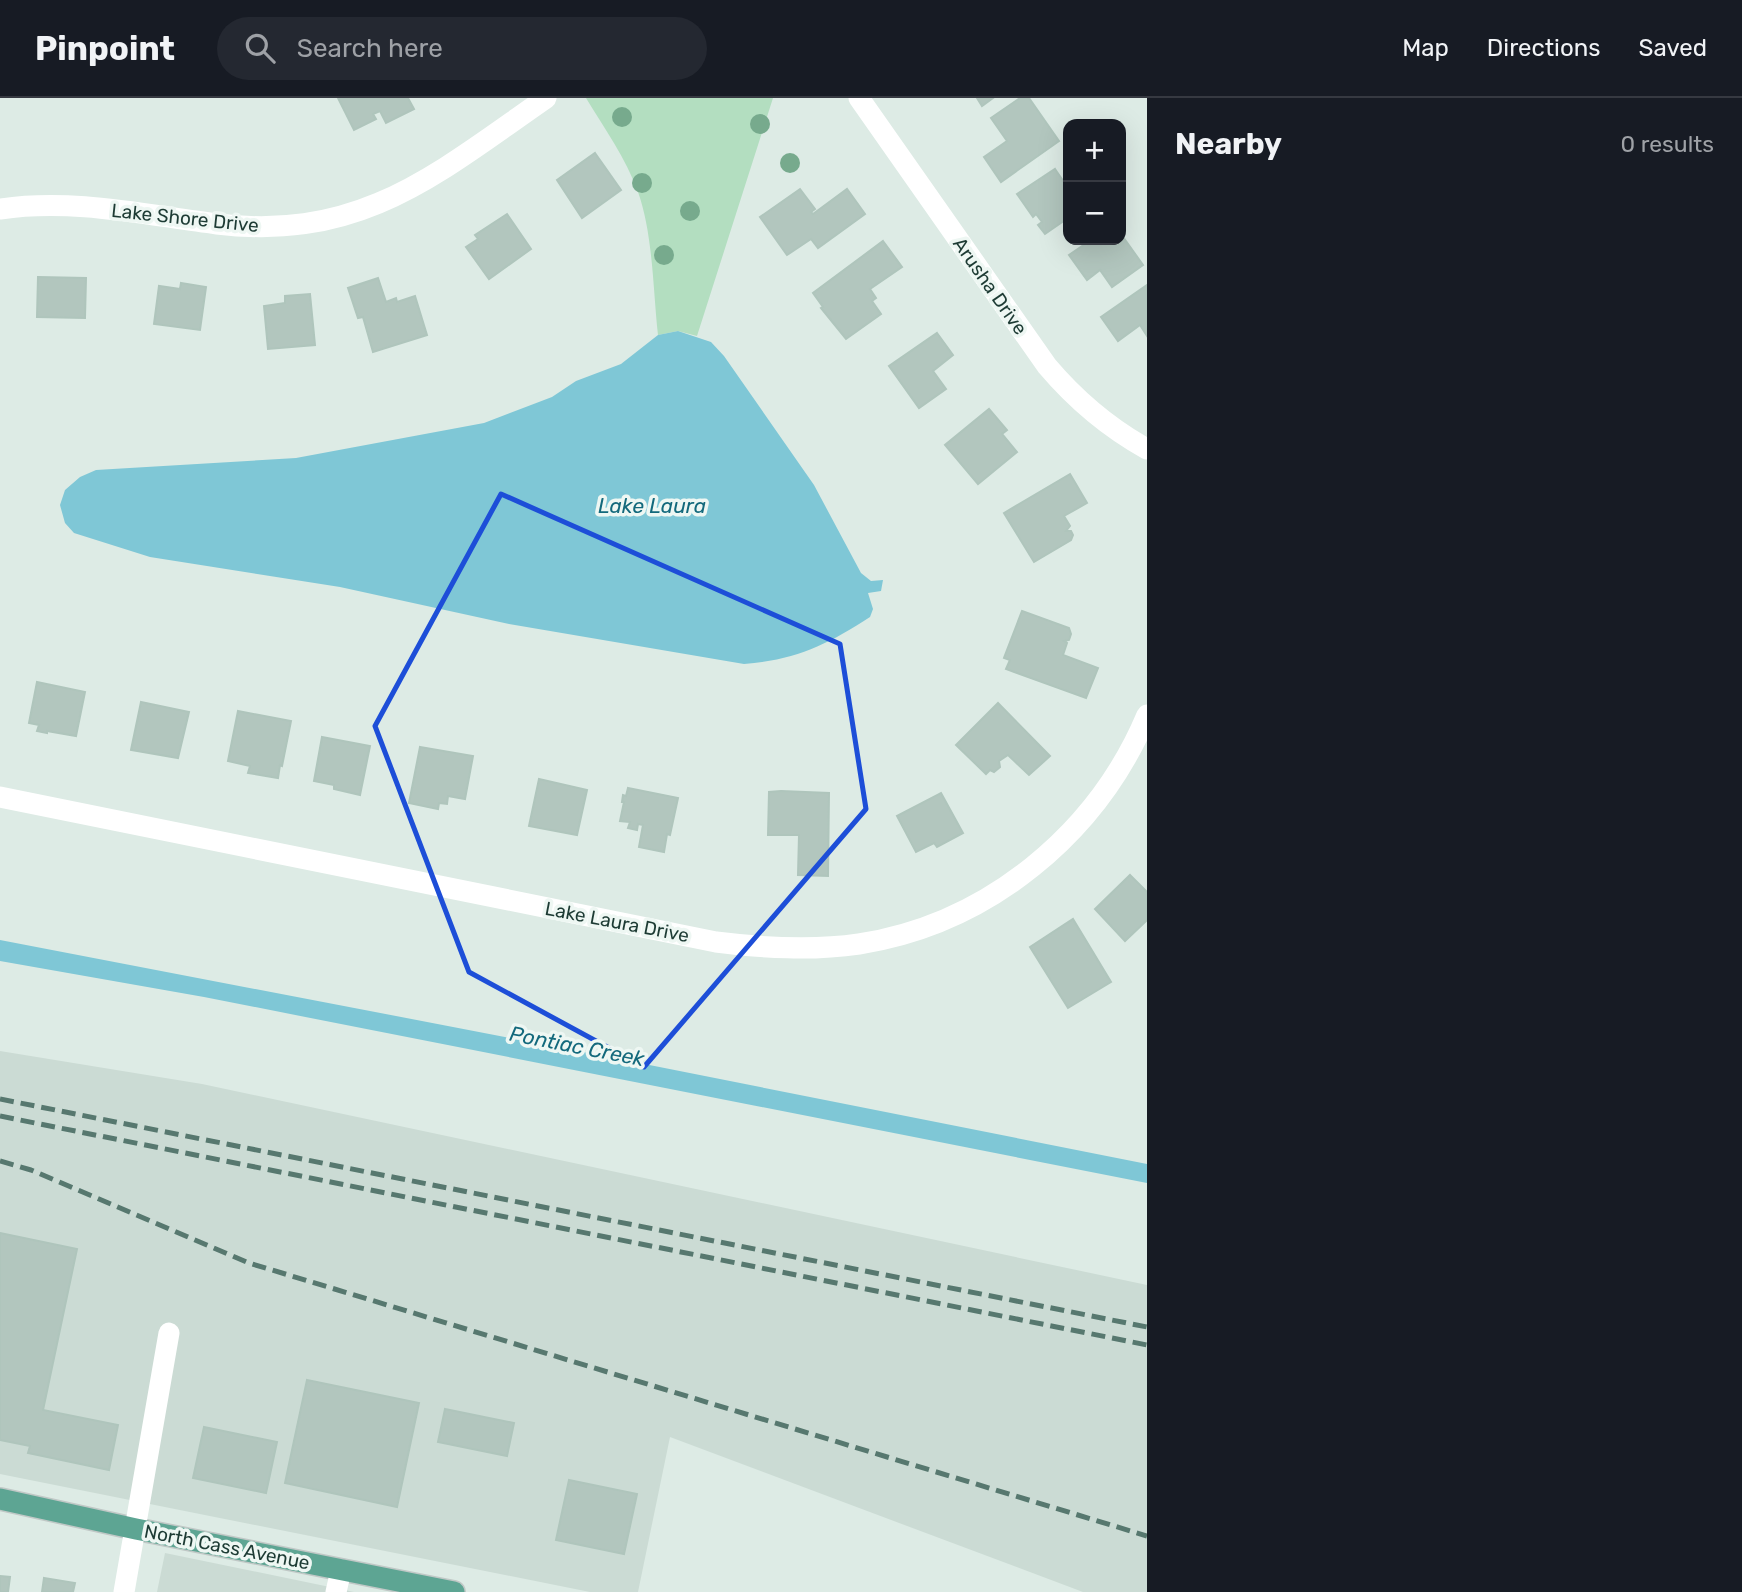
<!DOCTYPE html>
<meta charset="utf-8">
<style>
body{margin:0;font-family:Rubik,sans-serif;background:#242831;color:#f1f3f6}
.controls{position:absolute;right:21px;top:21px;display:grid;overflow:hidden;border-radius:14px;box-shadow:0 7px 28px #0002}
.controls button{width:63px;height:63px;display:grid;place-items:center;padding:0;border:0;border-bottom:2px solid #363941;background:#171b24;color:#f1f3f6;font:35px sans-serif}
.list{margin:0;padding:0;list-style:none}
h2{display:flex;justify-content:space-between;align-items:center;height:91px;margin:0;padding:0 28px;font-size:30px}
h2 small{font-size:23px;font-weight:400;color:#9ea1a6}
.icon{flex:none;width:38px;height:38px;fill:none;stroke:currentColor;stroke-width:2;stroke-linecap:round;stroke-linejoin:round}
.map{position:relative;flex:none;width:1147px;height:1494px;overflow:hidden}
header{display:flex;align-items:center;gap:42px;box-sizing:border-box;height:98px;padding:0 35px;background:#171b24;border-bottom:2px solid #363941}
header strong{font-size:33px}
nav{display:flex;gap:38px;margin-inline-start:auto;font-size:24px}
.search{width:490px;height:63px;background:#242831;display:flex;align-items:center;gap:18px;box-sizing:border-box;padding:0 24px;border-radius:38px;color:#9ea1a6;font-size:26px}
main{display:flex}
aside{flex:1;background:#171b24}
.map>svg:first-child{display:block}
.built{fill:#cbdbd4}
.green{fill:#b3dec0}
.water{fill:#7fc7d6}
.building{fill:#b2c6be;stroke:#afc5bc;stroke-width:2}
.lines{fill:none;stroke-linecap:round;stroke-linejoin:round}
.major-casing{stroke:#c0c8c6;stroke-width:24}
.minor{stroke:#fff;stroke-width:21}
.major{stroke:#5da593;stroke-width:21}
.rail{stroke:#57786f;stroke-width:5;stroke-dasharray:14 7;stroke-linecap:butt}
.tree{fill:#77aa8d}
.marked{fill:none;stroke:#1d4ed8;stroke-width:5;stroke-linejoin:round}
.labels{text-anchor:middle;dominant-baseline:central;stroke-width:7;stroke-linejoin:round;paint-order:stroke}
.street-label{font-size:19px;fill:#1d3b34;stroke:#eef7f3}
.water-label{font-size:21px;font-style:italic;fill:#13697c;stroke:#eef7f3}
</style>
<header>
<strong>Pinpoint</strong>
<div class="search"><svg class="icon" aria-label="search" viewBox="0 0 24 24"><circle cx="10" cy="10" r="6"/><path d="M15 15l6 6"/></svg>Search here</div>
<nav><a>Map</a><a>Directions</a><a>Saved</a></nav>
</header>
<main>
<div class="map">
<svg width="1147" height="1494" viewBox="0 0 1147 1494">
<rect width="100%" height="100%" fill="#ddebe5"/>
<g class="built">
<polygon points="0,953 202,986 1147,1187 1147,1494 1083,1494 670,1339 638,1494 590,1494 0,1376"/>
<polygon points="165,1455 354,1494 157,1494"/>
</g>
<path class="green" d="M 586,0 L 773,0 L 697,238 L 678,233 L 658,237 C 653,192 653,136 638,94 C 626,60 604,30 586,0 Z"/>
<g class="water">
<path d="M 678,233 L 711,244 L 724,258 L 814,387 L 861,475 L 871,483 L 883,482 L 881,493 L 868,495 L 873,511 L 870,519 C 827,547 795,562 744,566 L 509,526 L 340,489 L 150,459 L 74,435 L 65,425 L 60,407 L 65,392 L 80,379 L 96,372 L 296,360 L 484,325 L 552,299 L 576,283 L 621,266 L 658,237 Z"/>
<polygon points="0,842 594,956 1147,1066 1147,1085 204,899 0,863"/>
</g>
<g class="building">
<polygon points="338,0 408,0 414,11 386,25 380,13 373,16 376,21 354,32"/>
<polygon points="977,0 993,0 982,8"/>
<polygon points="1020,0 1029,0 1059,43 1001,84 984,59 1007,43 991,20"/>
<polygon points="595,55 621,92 582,120 557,82"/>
<polygon points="1055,71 1068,90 1068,120 1045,136 1038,127 1042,124 1036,116 1033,119 1017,96"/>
<polygon points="800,91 815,111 811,114 813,116 847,91 865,116 818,150 811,141 787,157 760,119"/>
<polygon points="507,116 531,151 489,181 466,149 478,141 475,137"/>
<polygon points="1121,136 1143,167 1112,189 1100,172 1087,182 1069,157 1091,142 1121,142"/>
<polygon points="883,143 902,169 870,191 876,200 872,203 881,216 846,241 821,210 823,209 813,195"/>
<polygon points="38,179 86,180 85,220 37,219"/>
<polygon points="378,180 386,204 396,200 397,204 415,198 427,237 373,254 363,219 358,220 348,190"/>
<polygon points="181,185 206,189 200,232 154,226 159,188 180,191"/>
<polygon points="1147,187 1147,238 1140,227 1118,243 1101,219"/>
<polygon points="310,196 315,247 268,251 264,208 285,205 285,198"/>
<polygon points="937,235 953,257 933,273 946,291 919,310 889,268"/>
<polygon points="989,311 1007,332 1002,336 1017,354 978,386 945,347"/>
<polygon points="1070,376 1087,405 1064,418 1070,428 1066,433 1071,433 1073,437 1071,442 1034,464 1004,415"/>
<polygon points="1022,513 1069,530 1071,536 1069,542 1064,543 1067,545 1063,557 1098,570 1086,600 1006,571 1010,562 1004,560"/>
<polygon points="37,584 85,594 76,638 47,633 47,635 37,633 39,627 29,625"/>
<polygon points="141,604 189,614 178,660 131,652"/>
<polygon points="998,605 1050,658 1029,677 1008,657 999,663 1000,669 994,674 990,672 986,676 956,647"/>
<polygon points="238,613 291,623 282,668 280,667 278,680 248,675 250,668 228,663"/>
<polygon points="322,639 370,648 360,697 334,691 334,687 314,683"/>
<polygon points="420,649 473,658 465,701 448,698 447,706 439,705 438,711 409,705"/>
<polygon points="539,681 587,692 577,737 529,728"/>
<polygon points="628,690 678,700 670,737 667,736 664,754 639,749 643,727 638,726 637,732 628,730 630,724 620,723 624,704 622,704 623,697 626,698"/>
<polygon points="781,693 829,695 828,778 798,777 799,737 768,737 769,694"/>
<polygon points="941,695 963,735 937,749 934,745 916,754 897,718"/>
<polygon points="1130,777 1147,794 1147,822 1125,843 1095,811"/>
<polygon points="1073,821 1111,884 1068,910 1030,849"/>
<polygon points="0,1135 77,1151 43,1312 118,1327 109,1372 28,1355 30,1348 0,1342"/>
<polygon points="307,1282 419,1305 397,1409 285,1385"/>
<polygon points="445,1311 514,1325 507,1358 438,1344"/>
<polygon points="204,1329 277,1344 266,1395 193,1380"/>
<polygon points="569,1382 637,1396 624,1456 556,1442"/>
<polygon points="0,1478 10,1479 8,1494 0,1494"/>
<polygon points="44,1480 75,1485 73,1494 42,1494"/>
</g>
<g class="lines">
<g class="major-casing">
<polyline id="major" points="0,1401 136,1431 454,1494"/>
</g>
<g class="minor">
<path d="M 859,0 L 1047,268 C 1075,301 1109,330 1147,351"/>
<path d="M 0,111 C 73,100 145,117 217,126 C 361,143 435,77 546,0"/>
<path d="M 0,699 L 716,844 C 764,850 811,853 859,846 C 988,826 1097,736 1147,617"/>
<polyline points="124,1494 169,1235"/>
<polyline points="336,1494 341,1472"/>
</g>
<use href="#major" class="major"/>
<g class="rail">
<polyline points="0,1001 1147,1229"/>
<polyline points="0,1018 1147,1247"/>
<polyline points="0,1063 31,1072 249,1165 1147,1438"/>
</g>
</g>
<g class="tree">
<circle cx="622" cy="19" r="10"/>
<circle cx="760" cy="26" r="10"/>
<circle cx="790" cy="65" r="10"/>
<circle cx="642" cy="85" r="10"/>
<circle cx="690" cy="113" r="10"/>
<circle cx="664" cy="157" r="10"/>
</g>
<path class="marked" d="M 501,396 L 840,546 L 866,711 L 644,969 L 469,874 L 375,628 Z"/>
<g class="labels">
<g class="street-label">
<text transform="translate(185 120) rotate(6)">Lake Shore Drive</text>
<text transform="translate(990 188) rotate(55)">Arusha Drive</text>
<text transform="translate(617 824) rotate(11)">Lake Laura Drive</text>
<text transform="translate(227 1449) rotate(11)">North Cass Avenue</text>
</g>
<g class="water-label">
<text x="652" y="407">Lake Laura</text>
<text transform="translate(577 948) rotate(11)">Pontiac Creek</text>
</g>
</g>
</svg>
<div class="controls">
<button>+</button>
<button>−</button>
</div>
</div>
<aside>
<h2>Nearby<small>0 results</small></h2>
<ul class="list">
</ul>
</aside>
</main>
